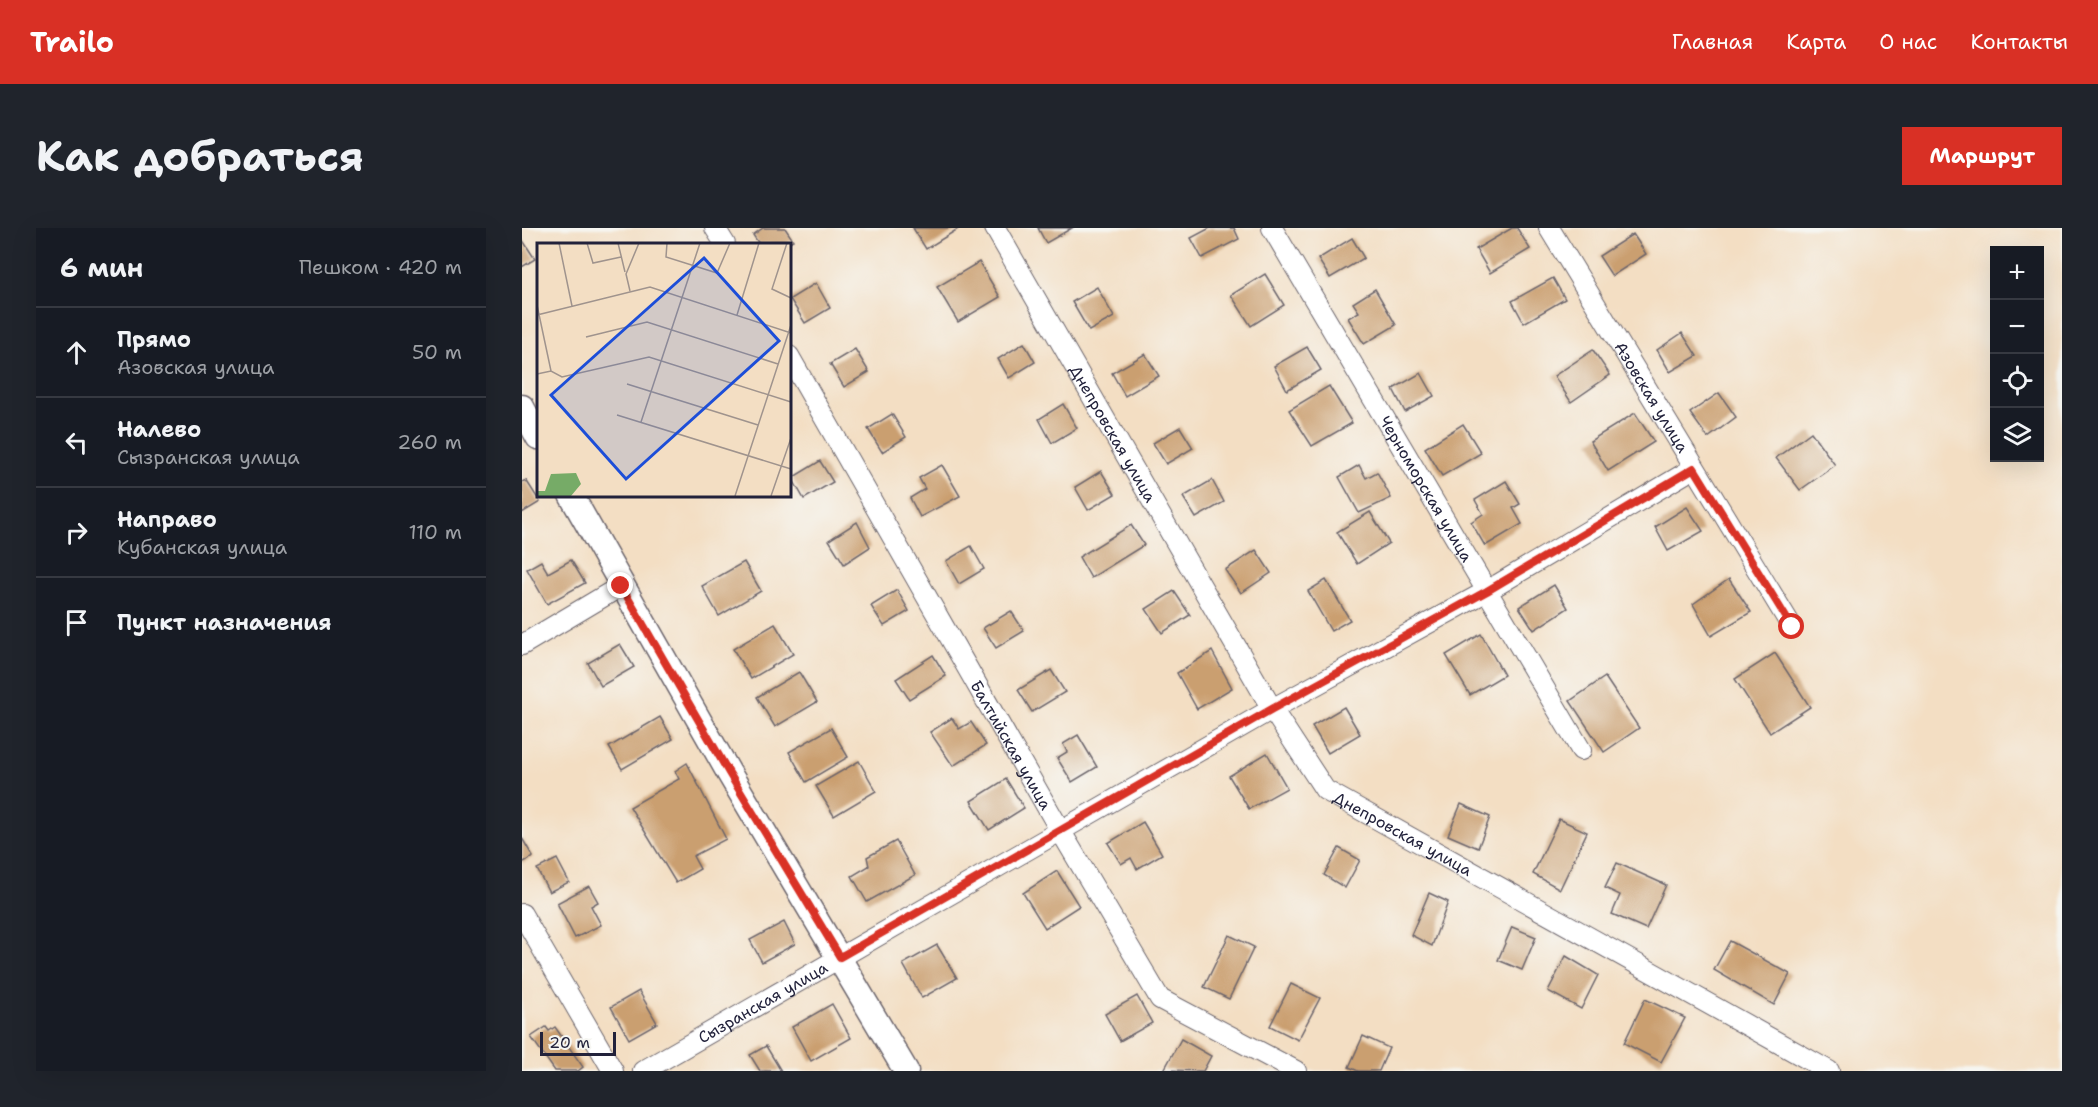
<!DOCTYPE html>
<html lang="ru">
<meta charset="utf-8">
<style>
body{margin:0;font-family:"Shantell Sans",sans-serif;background:#20242c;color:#f1f3f6}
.controls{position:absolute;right:18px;top:18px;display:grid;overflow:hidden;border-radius:0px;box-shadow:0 6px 24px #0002}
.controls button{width:54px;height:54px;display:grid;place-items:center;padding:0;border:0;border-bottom:2px solid #363941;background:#171b24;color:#f1f3f6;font:30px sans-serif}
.scale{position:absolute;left:18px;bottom:15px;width:76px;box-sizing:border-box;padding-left:6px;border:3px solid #22223b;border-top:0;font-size:16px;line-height:21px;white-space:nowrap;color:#22223b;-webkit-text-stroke:4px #f6f6f2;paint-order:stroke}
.stop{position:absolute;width:18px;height:18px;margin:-14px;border:4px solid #d93025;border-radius:50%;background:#fff}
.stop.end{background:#d93025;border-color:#fff;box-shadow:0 2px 6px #0008}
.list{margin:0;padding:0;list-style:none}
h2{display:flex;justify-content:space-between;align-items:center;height:78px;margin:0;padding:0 24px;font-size:26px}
h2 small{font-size:20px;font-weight:400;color:#9ea1a6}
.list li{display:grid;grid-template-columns:39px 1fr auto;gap:18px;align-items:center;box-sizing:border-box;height:90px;padding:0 24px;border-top:2px solid #363941}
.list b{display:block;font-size:22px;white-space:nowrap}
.list p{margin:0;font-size:20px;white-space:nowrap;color:#9ea1a6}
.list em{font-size:20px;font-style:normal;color:#9ea1a6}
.icon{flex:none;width:33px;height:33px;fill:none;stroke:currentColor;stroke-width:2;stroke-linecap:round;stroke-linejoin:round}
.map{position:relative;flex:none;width:1540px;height:843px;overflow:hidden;border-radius:0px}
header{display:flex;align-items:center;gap:36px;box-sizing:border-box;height:84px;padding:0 30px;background:#d93025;color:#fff}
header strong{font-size:28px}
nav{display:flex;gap:33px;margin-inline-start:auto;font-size:21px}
.intro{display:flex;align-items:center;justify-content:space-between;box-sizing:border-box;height:144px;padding:0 36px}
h1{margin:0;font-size:42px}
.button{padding:15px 27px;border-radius:0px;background:#d93025;color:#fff;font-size:21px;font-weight:700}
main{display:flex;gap:36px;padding:0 36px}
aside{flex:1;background:#171b24;border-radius:0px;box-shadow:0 6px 24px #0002}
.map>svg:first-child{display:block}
.building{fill:#ca9f6f}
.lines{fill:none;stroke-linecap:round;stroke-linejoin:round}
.minor-casing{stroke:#6b646b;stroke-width:22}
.tertiary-casing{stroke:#6b646b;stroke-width:27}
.minor{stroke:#fff;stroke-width:20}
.tertiary{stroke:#fff;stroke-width:24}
.route{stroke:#d93025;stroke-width:8}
.labels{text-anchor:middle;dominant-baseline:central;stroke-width:5;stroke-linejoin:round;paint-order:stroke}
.street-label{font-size:16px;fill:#22223b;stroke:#f6f6f2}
.inset-road{fill:none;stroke:#9f938d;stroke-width:1.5}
.view{fill:#1d4ed8;fill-opacity:0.15;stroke:#1d4ed8;stroke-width:3}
.inset-edge{fill:none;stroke:#22223b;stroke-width:3}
</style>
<header>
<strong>Trailo</strong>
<nav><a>Главная</a><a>Карта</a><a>О нас</a><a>Контакты</a></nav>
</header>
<div class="intro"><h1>Как добраться</h1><a class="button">Маршрут</a></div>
<main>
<aside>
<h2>6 мин<small>Пешком · 420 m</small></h2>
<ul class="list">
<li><svg class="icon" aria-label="ahead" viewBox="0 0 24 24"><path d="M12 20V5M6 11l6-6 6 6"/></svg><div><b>Прямо</b><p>Азовская улица</p></div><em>50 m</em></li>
<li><svg class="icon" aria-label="left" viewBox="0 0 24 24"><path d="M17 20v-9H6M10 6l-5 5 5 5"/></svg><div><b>Налево</b><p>Сызранская улица</p></div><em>260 m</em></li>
<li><svg class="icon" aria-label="right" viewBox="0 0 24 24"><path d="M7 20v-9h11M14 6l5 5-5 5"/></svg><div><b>Направо</b><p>Кубанская улица</p></div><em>110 m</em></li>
<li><svg class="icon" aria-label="arrive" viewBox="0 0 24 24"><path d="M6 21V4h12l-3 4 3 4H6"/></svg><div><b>Пункт назначения</b></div></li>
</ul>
</aside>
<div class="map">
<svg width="1540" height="843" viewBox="0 0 1540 843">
<rect width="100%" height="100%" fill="#f6f6f2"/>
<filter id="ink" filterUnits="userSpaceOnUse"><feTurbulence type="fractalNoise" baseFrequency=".0167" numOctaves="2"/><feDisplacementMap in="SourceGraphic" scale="12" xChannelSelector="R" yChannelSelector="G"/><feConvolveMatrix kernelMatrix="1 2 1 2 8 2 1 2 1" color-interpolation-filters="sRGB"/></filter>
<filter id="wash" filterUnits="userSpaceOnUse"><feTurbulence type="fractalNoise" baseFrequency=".008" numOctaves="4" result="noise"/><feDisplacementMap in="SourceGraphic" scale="24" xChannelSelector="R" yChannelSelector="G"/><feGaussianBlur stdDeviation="1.35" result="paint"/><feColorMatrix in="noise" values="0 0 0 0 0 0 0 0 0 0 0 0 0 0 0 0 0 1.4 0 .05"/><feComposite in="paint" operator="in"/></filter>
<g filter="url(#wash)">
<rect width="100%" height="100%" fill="#f3dec3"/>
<g id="blocks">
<g class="building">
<polygon points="241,0 263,0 271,12 264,16 237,16 231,7"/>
<polygon points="391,0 435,0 436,1 404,21"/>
<polygon points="516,0 550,0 524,15"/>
<polygon points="688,0 712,0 717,11 680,30 669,10"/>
<polygon points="990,0 995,0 1008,21 968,45 954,21"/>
<polygon points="1111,6 1124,26 1090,48 1077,28"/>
<polygon points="830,10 842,30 808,50 796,31"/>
<polygon points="0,11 13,31 0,39"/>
<polygon points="457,34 478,69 436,94 415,59"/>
<polygon points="743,46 762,77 729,98 709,67"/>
<polygon points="1031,50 1043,71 1002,95 990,73"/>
<polygon points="294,55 308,80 283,95 268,71"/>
<polygon points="575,59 592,89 567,103 550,74"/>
<polygon points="853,61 874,97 842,116 826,90 837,84 831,75"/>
<polygon points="1160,105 1175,128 1148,144 1135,122"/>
<polygon points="502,115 513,134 487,150 476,131"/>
<polygon points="785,119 799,142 765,162 752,138"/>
<polygon points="333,121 347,144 322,159 308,136"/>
<polygon points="1071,122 1088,147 1049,174 1032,148"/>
<polygon points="623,126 637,148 603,168 590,145"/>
<polygon points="899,145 912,168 883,184 871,161"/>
<polygon points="807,158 830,195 790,218 767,182"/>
<polygon points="1197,165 1214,189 1186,210 1168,185"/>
<polygon points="541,176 555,200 530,215 517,191"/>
<polygon points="1113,185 1132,214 1086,243 1068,213"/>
<polygon points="370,186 384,209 360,224 346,201"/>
<polygon points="941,196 959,225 920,248 903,220"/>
<polygon points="658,199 671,220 644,236 631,215"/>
<polygon points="1289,204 1313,237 1278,262 1254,230"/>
<polygon points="298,233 311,254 282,271 270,250"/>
<polygon points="420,237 438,268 398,289 388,270 403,261 397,250"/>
<polygon points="837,237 844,250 855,244 869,270 837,285 817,249"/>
<polygon points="579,243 593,266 566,282 553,259"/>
<polygon points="4,252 18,274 0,285 0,254"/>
<polygon points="690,252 702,274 674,290 661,269"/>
<polygon points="984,253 998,276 991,280 1000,296 963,318 949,294 961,286 953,272"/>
<polygon points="1165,279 1181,303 1146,323 1133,299"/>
<polygon points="848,284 867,315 835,336 815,304"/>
<polygon points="335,294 348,319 322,336 307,312"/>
<polygon points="609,297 622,317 569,350 557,329"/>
<polygon points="449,318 462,341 437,356 424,333"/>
<polygon points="734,322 749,345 719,365 703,342"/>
<polygon points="49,332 63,355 25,376 5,341 19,333 26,345"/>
<polygon points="222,334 239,363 197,388 180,358"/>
<polygon points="1207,351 1229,384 1189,408 1171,376"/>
<polygon points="804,352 828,392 809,403 786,363"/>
<polygon points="1032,357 1046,380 1012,402 997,379"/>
<polygon points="375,362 387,383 362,398 349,378"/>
<polygon points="652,363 668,387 640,405 624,381"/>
<polygon points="489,383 502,403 474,420 461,400"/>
<polygon points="253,396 271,426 229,451 211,421"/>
<polygon points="959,406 982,447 948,467 924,427"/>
<polygon points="98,416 112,439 79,458 66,435"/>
<polygon points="690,423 710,460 675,481 655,445"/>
<polygon points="1253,425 1288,479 1248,505 1213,451"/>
<polygon points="411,427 424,448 387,471 374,451"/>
<polygon points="529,442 543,464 510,484 496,462"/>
<polygon points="277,444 295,474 253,499 235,469"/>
<polygon points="1083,449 1117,500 1082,524 1048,473"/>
<polygon points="822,479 838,506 806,525 790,498"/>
<polygon points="138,489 151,511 100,541 87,519"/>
<polygon points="430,490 437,501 449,494 464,517 431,538 408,504"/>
<polygon points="309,500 326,529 284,554 267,524"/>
<polygon points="556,507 575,539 550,554 535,530 545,524 541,516"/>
<polygon points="745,525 765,560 727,581 707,548"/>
<polygon points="337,533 354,563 312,588 294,558"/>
<polygon points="165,535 204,611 171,628 178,641 154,655 108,579 157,551 153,543"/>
<polygon points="484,551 502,580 467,602 449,573"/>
<polygon points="939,576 968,589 956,620 926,607"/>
<polygon points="1037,591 1065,604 1038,661 1011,646"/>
<polygon points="621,594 640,626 615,641 609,630 599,636 586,615"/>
<polygon points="0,610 11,629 0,635"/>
<polygon points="374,613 393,647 345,674 330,648 347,638 345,629"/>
<polygon points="817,620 838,632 823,660 802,647"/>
<polygon points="35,631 47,654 27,664 15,641"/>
<polygon points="1095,635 1144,657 1124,701 1090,686 1098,667 1083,660"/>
<polygon points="535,643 557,678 523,700 501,665"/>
<polygon points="67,658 76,674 69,678 79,697 53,710 35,675"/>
<polygon points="907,665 926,674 910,718 889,707"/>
<polygon points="262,694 273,716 240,734 228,712"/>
<polygon points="990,699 1014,709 1000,742 976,732"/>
<polygon points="707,707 732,719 707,771 682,759"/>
<polygon points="1208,713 1268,746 1252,777 1192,742"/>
<polygon points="415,717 435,750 400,770 381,736"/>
<polygon points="1044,728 1076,747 1059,781 1026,763"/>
<polygon points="769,756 798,770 776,812 748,798"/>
<polygon points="117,763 135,795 107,811 89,779"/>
<polygon points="615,768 630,795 598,813 583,786"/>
<polygon points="1123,771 1163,790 1139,834 1102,815"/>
<polygon points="310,776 329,810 289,833 270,799"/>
<polygon points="24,799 27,803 33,799 61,839 56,843 33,843 9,809"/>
<polygon points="841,808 867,820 857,843 836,843 827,839"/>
<polygon points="659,811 689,828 681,843 642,842"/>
<polygon points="244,818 259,843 238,843 228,827"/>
</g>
</g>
</g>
<g filter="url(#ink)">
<use href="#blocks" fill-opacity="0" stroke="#6b646b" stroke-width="1.5"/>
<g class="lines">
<g class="minor-casing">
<g id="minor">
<polyline points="193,0 203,16"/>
<path id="s1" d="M 473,0 L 750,481 L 803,562 L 1307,843"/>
<path id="s2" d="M 750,0 L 1059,522"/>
<path id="s3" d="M 1027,0 L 1270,399"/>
<path id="s4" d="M 267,128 L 538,602 L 638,771 L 774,843"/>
<polyline points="0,417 99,358"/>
<polyline points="0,686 91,843"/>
<path id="s5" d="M 121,843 L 750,481 L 965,363 L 1172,240"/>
</g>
</g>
<g class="tertiary-casing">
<g id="tertiary">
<polyline points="0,179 16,209"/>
<polyline points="49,267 207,545 384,843"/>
</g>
</g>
<use href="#minor" class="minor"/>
<use href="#tertiary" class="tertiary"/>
</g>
</g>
<g class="lines" filter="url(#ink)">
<polyline class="route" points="99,358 207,545 318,729 750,481 965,363 1172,240 1270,399"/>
</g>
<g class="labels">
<g class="street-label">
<text stroke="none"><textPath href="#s3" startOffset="198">Азовская улица</textPath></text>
<text stroke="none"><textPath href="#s1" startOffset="237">Днепровская улица</textPath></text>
<text stroke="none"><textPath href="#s2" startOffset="303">Черноморская улица</textPath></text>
<text stroke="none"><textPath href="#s4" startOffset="448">Балтийская улица</textPath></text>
<text stroke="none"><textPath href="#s1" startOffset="741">Днепровская улица</textPath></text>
<text stroke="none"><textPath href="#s5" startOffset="138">Сызранская улица</textPath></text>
</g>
</g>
<g transform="translate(15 15)">
<rect width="254" height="254" fill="#f3dec3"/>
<path d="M 39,230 L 44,241 L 34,253 L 0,253 L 0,248 L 8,248 L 14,231 Z" fill="#76ab67"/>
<path class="inset-road" d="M 22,0 L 35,63M 50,0 L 56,20 L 84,14M 81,0 L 88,29M 130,0 L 129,14 L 180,30 L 193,0M 250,0 L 235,46 L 254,55M 93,48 L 89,31 L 102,0M 0,62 L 14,128M 0,72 L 113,44 L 254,90M 200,72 L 222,0M 49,94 L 110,79 L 241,121M 0,131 L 14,128 L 25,134 L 112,114 L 254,159M 90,141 L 221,182M 80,172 L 254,226M 104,179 L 163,0M 198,253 L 254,82M 234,253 L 254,195"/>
<path class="view" d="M 167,15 L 242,98 L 89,236 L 14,152 Z"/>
<rect width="254" height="254" class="inset-edge"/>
</g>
</svg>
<div class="controls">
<button>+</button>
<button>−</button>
<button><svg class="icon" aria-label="locate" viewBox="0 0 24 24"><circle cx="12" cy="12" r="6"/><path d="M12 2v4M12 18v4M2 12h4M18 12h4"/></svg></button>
<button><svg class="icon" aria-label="layers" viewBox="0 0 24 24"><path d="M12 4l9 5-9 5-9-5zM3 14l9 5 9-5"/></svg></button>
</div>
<div class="scale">20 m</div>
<div class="stop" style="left:1270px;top:399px"></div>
<div class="stop end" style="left:99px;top:358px"></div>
</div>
</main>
